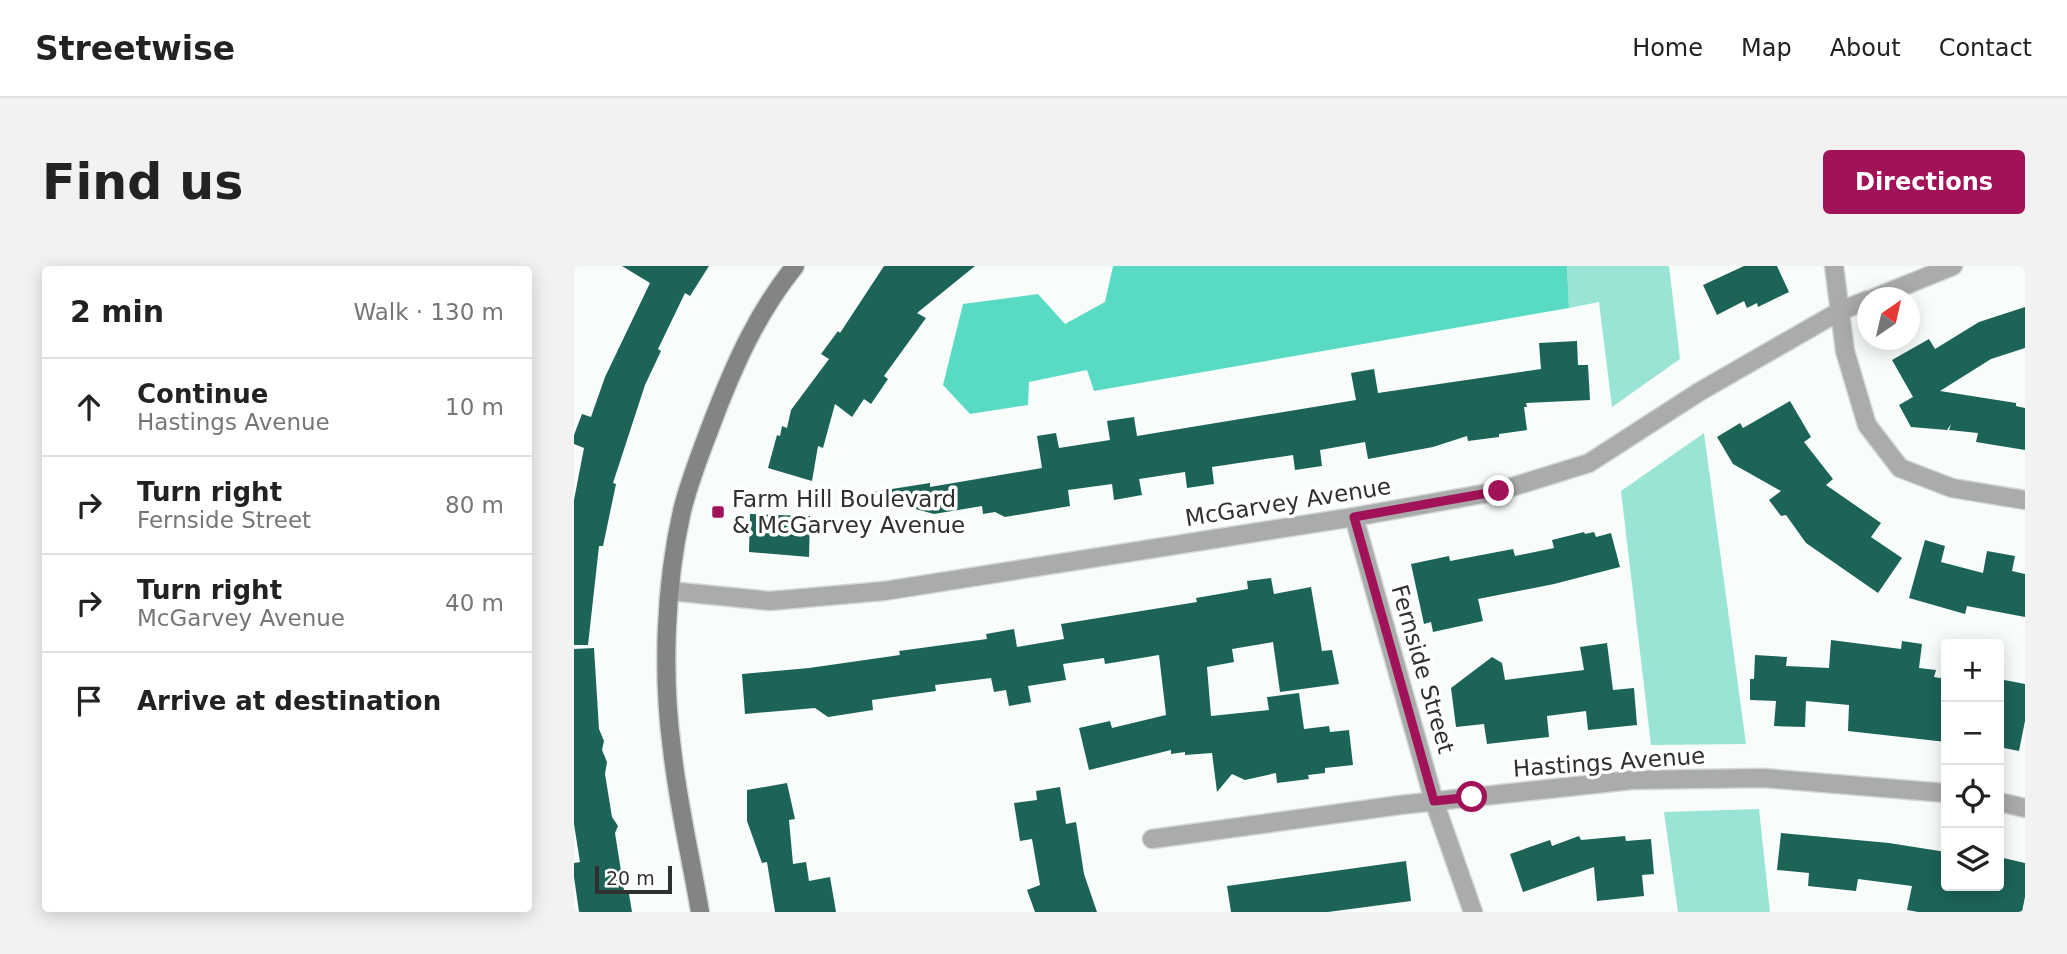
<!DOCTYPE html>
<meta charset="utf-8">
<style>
body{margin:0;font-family:"DejaVu Sans",sans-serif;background:#f2f2f2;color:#222}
.controls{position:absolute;right:21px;bottom:21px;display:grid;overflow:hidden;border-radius:7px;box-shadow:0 4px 18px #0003}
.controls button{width:63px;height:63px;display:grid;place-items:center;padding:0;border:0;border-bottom:2px solid #e0e0e0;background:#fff;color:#222;font:35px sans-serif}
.compass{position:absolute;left:1283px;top:21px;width:63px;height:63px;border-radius:50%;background:#fff;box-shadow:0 4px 18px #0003;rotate:34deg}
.scale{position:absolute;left:21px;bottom:18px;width:77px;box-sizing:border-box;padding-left:7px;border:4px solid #2f3130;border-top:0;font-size:19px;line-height:24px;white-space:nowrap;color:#2f3130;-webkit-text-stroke:5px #fff;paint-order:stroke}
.stop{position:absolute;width:21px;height:21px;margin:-16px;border:5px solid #a21258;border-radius:50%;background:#fff}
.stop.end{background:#a21258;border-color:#fff;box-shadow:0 2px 7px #0008}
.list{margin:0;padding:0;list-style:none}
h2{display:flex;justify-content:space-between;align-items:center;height:91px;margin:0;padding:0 28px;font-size:30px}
h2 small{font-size:23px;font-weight:400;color:#767676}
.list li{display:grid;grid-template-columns:46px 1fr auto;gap:21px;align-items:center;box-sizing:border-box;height:98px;padding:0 28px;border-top:2px solid #e0e0e0}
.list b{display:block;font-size:26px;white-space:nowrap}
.list p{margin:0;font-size:23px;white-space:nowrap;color:#767676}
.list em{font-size:23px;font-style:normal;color:#767676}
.icon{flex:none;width:38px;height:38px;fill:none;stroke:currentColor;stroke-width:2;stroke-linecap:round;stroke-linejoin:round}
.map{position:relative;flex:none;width:1451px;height:646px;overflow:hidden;border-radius:7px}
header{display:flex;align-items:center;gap:42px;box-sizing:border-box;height:98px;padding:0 35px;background:#fff;border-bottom:2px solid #e0e0e0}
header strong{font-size:33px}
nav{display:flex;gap:38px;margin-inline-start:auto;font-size:24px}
.intro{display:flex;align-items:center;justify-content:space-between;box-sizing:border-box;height:168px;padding:0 42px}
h1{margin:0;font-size:49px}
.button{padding:18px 32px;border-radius:7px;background:#a21258;color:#fff;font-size:24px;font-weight:700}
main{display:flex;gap:42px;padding:0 42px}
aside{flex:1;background:#fff;border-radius:7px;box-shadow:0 4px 18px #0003}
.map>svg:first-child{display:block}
.green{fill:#99e4d4}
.forest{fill:#59dbc3}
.building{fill:#1d6458}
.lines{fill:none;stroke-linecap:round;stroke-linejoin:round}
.minor-casing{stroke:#d4d7d6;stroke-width:21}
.secondary-casing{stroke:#d4d7d6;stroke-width:21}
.minor{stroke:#aaabab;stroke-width:18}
.secondary{stroke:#828584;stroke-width:18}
.route{stroke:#a21258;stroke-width:9}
.poi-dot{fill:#a21258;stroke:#fff;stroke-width:2.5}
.labels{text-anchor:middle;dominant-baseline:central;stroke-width:7;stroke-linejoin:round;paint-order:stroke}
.poi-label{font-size:23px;fill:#2f3130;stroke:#fff;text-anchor:start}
.street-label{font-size:23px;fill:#2f3130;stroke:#fff}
</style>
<header>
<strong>Streetwise</strong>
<nav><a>Home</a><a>Map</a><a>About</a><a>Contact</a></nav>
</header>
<div class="intro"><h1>Find us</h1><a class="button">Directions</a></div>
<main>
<aside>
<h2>2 min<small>Walk · 130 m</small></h2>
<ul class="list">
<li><svg class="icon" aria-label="ahead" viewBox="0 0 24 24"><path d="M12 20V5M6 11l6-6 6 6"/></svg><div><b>Continue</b><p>Hastings Avenue</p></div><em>10 m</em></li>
<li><svg class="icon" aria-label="right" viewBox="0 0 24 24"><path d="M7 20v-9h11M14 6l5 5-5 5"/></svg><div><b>Turn right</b><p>Fernside Street</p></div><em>80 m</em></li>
<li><svg class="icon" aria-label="right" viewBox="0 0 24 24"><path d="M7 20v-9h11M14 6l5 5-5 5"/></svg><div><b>Turn right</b><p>McGarvey Avenue</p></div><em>40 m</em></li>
<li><svg class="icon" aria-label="arrive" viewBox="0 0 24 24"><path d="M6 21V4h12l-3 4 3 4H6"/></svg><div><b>Arrive at destination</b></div></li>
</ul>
</aside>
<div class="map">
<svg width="1451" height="646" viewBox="0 0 1451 646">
<rect width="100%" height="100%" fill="#f8fcfb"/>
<g class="green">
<polygon points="993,0 1095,0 1106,93 1038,141 1025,36 995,42"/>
<polygon points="1130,167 1172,478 1077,479 1047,225"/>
<polygon points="1185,543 1196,646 1104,646 1090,546"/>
</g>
<polygon class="forest" points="539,0 993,0 995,42 520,125 513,104 455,116 454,139 396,148 369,119 389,38 464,28 491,58 531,36"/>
<g class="building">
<polygon points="48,0 135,0 116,30 111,27 84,83 87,85 71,119 39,217 42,218 29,280 25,280 14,379 0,379 0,234 10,182 0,178 0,169 8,148 17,151 31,111 76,17"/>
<polygon points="310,0 401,0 343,47 352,52 310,110 314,113 297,138 290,133 278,151 261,138 249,182 244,180 238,215 194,202 203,169 206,170 208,160 213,162 217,144 255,93 247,88 264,65 266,67"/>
<polygon points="1170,0 1203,0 1215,26 1184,41 1183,37 1173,42 1170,35 1143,49 1129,19"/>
<polygon points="1451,41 1451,82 1417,93 1366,125 1442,137 1442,140 1451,142 1451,184 1402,176 1404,167 1375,164 1377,158 1373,164 1337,161 1325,139 1339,131 1318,94 1355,73 1361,83 1405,56"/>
<polygon points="1003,75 1004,99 1014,99 1016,134 952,137 953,141 950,141 953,164 925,168 925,171 894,175 893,170 859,181 794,193 791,176 746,184 748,200 721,204 719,189 638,201 640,218 613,222 611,206 565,213 568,229 540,234 538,218 494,224 496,240 431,251 421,246 409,248 408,240 360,248 286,228 356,217 356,221 468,202 463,170 482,167 485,182 536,174 533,155 560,151 563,170 782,134 777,107 800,103 804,127 967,103 965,77"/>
<polygon points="1216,135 1237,171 1230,176 1259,213 1252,219 1307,257 1297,271 1328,292 1304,327 1232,277 1212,249 1207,250 1195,234 1207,225 1159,198 1143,171 1166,157 1169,162"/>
<polygon points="176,248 236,250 235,291 175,286"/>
<polygon points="1010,266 1011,268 1020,266 1022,271 1037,267 1046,301 980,318 904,333 909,355 859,366 857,356 850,358 837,298 875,290 876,295 939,283 941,290 980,282 978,274"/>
<polygon points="1351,274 1371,280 1367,296 1409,307 1413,285 1441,290 1438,305 1451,308 1451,351 1393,340 1391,348 1335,332"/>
<polygon points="697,312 700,328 737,321 748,385 758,384 765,418 706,426 699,376 658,383 660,396 633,401 637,450 695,444 693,431 725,427 730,463 755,460 756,466 775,464 779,499 751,502 751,507 734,509 735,513 703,517 702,507 671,514 658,508 643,526 638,487 611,489 611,486 597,488 597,484 515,504 505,462 536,455 538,462 592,449 585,389 531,398 530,392 489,398 492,414 454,420 457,436 435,440 432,424 420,426 417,412 361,419 362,425 298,434 299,444 254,451 241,442 171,448 168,408 235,402 326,389 325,385 413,373 412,368 440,363 443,381 490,373 487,358 623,336 622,332 674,323 673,315"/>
<polygon points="1257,374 1327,383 1328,375 1348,378 1345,402 1362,404 1360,411 1372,413 1372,476 1274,465 1275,439 1232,435 1231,461 1200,460 1202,435 1176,434 1176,413 1180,413 1181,389 1213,391 1212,400 1255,402"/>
<polygon points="1033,377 1039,424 1060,422 1063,459 1014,464 1012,445 973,450 975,471 913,478 910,458 882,461 877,422 918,391 928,397 931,414 1010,404 1006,381"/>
<polygon points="20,382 25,463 30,475 28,484 33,496 31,508 38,551 44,560 41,567 50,624 55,628 58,646 5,646 0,611 0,597 6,596 0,558 0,383"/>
<polygon points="1425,413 1451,418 1451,455 1445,485 1425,481"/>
<polygon points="213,517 221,553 215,554 219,598 232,596 235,615 256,611 262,646 201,646 193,596 188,597 173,555 173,524"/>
<polygon points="486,521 492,558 502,556 510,608 523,646 461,646 453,624 466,619 458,573 446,575 440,537 463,534 462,525"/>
<polygon points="1207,567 1315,577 1372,586 1372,620 1425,620 1425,591 1451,597 1451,631 1448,646 1344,646 1333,644 1338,620 1284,613 1282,625 1234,620 1235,607 1203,604"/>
<polygon points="1005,570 1007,574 1051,570 1052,575 1077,573 1080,608 1068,609 1070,630 1023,635 1020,601 949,626 936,588 976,574 978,580"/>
<polygon points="832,595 837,635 754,646 657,646 653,620"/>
</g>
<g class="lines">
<g class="minor-casing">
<g id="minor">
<polyline points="1260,0 1271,85 1293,159 1326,202 1378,222 1451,234"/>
<polyline points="1300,32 1379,0"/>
<polyline points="780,251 860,535 899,646"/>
<polyline points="96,325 196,335 310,325 780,251 925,225 1015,197 1125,126 1266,45 1294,34"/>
<polyline points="1425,536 1451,542"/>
<polyline points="578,573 826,539 1058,514 1189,512 1372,527"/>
</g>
</g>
<g class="secondary-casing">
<path id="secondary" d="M 126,646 C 117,592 104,538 98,483 C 88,408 91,319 108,245 C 116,212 129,181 141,149 C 162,95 184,46 221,0"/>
</g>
<use href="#minor" class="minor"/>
<use href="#secondary" class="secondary"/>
</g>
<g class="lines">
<polyline class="route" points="898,531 860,535 780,251 925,225"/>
</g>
<rect class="poi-dot" x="137" y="239" width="14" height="14" rx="3.5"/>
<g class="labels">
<g class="poi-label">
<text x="158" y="233">Farm Hill Boulevard<tspan x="158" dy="26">&amp; McGarvey Avenue</tspan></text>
</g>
<g class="street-label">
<text transform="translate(714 236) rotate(-9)">McGarvey Avenue</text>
<text transform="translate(849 403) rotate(74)">Fernside Street</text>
<text transform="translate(1035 496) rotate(-4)">Hastings Avenue</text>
</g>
</g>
</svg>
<div class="controls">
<button>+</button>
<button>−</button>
<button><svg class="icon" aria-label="locate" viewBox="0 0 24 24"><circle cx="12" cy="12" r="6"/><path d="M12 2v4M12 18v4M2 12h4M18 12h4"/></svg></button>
<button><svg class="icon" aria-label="layers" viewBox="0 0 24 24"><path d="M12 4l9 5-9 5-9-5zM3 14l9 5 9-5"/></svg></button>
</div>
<svg class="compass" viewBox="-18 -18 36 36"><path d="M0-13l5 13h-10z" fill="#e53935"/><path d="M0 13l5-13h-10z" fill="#767676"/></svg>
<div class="scale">20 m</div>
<div class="stop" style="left:898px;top:531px"></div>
<div class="stop end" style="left:925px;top:225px"></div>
</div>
</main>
